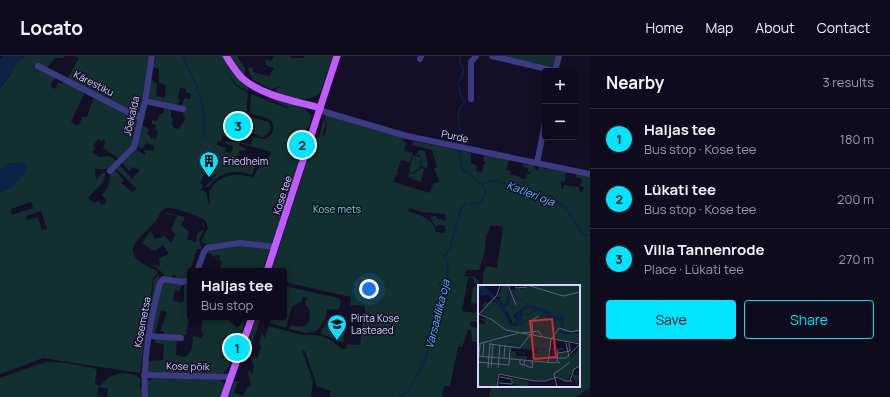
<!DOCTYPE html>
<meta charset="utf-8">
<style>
body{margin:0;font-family:Manrope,sans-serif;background:#171425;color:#f1f3f6}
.controls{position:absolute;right:12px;top:12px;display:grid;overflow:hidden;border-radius:4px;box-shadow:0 4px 16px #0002}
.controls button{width:36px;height:36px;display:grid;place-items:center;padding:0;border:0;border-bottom:1px solid #2e2b3b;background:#0e0b1c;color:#f1f3f6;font:20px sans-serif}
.you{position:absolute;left:369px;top:233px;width:14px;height:14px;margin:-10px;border:3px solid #fff;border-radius:50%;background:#1a73e8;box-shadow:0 0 0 6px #1a73e833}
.badge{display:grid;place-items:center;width:26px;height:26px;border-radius:50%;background:#00e5ff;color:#111;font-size:13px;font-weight:700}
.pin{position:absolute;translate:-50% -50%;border:2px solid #fff;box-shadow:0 1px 4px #0006}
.popup{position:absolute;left:187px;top:212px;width:100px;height:52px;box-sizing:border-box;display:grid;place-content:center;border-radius:4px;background:#0e0b1c;filter:drop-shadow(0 1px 3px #0005);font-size:13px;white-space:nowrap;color:#9b9ba3}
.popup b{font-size:15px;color:#f1f3f6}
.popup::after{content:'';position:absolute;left:50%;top:100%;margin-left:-8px;border:8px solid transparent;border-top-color:#0e0b1c}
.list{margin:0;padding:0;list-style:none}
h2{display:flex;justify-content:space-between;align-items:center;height:52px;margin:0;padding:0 16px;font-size:17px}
h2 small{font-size:13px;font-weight:400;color:#9b9ba3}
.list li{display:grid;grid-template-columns:26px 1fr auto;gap:12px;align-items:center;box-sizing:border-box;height:60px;padding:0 16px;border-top:1px solid #2e2b3b}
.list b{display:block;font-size:15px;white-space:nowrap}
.list p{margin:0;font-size:13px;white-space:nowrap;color:#9b9ba3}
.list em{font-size:13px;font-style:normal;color:#9b9ba3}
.actions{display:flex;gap:8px;padding:12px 16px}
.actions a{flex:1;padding:9px 0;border:1px solid #00e5ff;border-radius:4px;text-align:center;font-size:14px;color:#00e5ff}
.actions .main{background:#00e5ff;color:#111}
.map{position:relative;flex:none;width:590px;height:341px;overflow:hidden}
header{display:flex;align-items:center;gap:24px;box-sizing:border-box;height:56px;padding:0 20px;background:#0e0b1c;border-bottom:1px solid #2e2b3b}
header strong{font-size:19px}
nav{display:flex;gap:22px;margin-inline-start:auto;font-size:14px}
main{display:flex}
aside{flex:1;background:#0e0b1c}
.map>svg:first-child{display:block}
.green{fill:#12302f;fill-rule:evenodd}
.water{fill:#0c2248}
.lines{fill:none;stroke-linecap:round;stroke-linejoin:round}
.stream{stroke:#0c2248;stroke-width:1.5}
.minor{stroke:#3d3a85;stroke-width:6}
.major{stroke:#c25bff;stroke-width:7}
.labels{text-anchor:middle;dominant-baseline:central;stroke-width:3;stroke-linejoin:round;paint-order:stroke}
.street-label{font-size:10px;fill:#d9d4ff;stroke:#130f26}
.poi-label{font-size:10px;fill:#d9d4ff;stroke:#130f26;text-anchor:start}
.park-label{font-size:10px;fill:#5fe0c0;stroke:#130f26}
.water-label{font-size:11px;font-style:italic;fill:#62b6ff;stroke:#130f26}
.inset-river{fill:none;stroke:#0c2248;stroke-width:2}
.inset-road{fill:none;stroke:#625e7d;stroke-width:1}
.view{fill:#d62828;fill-opacity:0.15;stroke:#d62828;stroke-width:2}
.inset-edge{fill:none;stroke:#d9d4ff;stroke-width:2}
</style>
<header>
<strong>Locato</strong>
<nav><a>Home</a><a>Map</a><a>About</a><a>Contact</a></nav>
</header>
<main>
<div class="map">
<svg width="590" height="341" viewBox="0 0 590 341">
<rect width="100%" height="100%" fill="#130f26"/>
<g class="green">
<path d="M 10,0 L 64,0 L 64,2 L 55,2 L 46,13 L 55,22 L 50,30 L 55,33 L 59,26 L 62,28 L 64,24 L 85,36 L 71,66 L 77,70 L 80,67 L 82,61 L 87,61 L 94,41 L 138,63 L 132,91 L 119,103 L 103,92 L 105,87 L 104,84 L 101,85 L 98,83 L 93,90 L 95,92 L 92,96 L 99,101 L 109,100 L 117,105 L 109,113 L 95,113 L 96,124 L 103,116 L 106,117 L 103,126 L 88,142 L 95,147 L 98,145 L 102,149 L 106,147 L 106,144 L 102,139 L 108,131 L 111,116 L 114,114 L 124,124 L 121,127 L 132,136 L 137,133 L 116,113 L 120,109 L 132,123 L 140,114 L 133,111 L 129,115 L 122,107 L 136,93 L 145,99 L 146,97 L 143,94 L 154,95 L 153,89 L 146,87 L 143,92 L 136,91 L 142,69 L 149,73 L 147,79 L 150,79 L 150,82 L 156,83 L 158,75 L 155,74 L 156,69 L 152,68 L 152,64 L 157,65 L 160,58 L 163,58 L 164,52 L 171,53 L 171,62 L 173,62 L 172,68 L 174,72 L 180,73 L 181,69 L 184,66 L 185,62 L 183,58 L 184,51 L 182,50 L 184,42 L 190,43 L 191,38 L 186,36 L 186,33 L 180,32 L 178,43 L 180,44 L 177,49 L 148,42 L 151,23 L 157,28 L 156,39 L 164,42 L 166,37 L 165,37 L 166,29 L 159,27 L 159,13 L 153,11 L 156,0 L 222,0 L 235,19 L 248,31 L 248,35 L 237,29 L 226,15 L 236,30 L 247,36 L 248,38 L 245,67 L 243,67 L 244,62 L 232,61 L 231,81 L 222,80 L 221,86 L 218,85 L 217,89 L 226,92 L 225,96 L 231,97 L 233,90 L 224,87 L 226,85 L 232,86 L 242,82 L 241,86 L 251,89 L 253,81 L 265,83 C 269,81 272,79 273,74 C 276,60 259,61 250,57 L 251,38 L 287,52 L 289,52 L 272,44 L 273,42 L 304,52 L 311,59 L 309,71 L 307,72 L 301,90 L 302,92 C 292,134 276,175 262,215 L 200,215 L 202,211 L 209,213 L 210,211 L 219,214 L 222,205 L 219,204 L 220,200 L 216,199 L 215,201 L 212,200 L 212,198 L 207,197 L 210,194 L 209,190 L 202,186 L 202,183 L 208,172 L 205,164 C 199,160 174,151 167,152 C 160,153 159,160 156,165 C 150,173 131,185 133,196 C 135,208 152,210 158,217 L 153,222 L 150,248 L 144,271 L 145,282 L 140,317 L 43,302 L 0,318 L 0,136 L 12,131 L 20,121 L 18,107 L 8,108 L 0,114 L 0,32 L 10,19 ZM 240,87 L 271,96 L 267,108 C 258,109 257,114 253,122 C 237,115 217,119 209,136 L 210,148 L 209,149 L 206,136 L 201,134 L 203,129 L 200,127 L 207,113 L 216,119 L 205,131 L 209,131 C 218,116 236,113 252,119 L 255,111 L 241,107 L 242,105 L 237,103 L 240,94 L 245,95 L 246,93 L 239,90 ZM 31,146 L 33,152 L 12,159 L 11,153 ZM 41,155 L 47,173 L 42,174 L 38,161 L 27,164 L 26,160 Z"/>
<polygon points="75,0 150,0 139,58 67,23 79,2"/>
<polygon points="229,0 237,0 245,12 245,19 240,15"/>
<path d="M 274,0 L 290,0 L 292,2 L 304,2 L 305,0 L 333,0 L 320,37 C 309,48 288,41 275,35 L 276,33 L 282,30 L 270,33 L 252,23 L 248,13 L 251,11 L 253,12 L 253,16 L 269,20 L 274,12 L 265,9 L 266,3 L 271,5 Z"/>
<polygon points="501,0 557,0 553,11"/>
<path d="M 325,60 L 329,59 L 404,82 L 403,85 L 406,86 L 404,95 L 413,97 L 410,106 L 401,104 L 397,117 L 399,119 L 396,119 L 394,126 L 430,137 L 433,128 L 439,126 L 434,112 L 437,111 L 432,94 L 412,89 L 413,85 L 471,97 L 471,107 L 477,110 L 476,115 L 482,116 L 484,108 L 486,106 L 483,105 L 484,99 L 509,104 L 506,114 L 511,115 L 510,118 L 521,121 L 521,123 L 526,123 L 527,118 L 531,118 L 531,116 L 528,116 L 528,112 L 524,111 L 522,108 L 533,109 L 537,115 L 539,110 L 546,113 L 546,116 L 547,112 L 569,116 L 569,117 L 566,117 L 565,125 L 561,126 L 561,132 L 563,133 L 564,129 L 579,131 L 579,135 L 583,136 L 584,131 L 580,130 L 582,123 L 576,121 L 576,118 L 590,120 L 590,332 L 575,341 L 489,341 L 491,330 L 579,330 L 579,230 L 483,230 L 483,218 L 486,210 L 497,212 L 503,171 L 491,169 L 486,180 L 485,195 L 479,214 L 466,214 L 464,220 L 474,221 L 479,225 L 479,229 L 474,228 L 473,222 L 468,222 L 462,255 L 476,257 L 477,248 L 471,247 L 473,231 L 479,232 L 479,267 L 473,265 L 470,267 L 471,271 L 479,272 L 479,287 L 472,285 L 471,274 L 468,274 L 462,291 L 458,291 L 450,330 L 444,330 L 442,341 L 331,341 L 329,340 L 331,335 L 317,330 L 305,295 L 302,294 L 313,326 L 311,341 L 228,341 L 234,325 L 240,326 L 237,328 L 234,337 L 243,340 L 247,332 L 251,330 L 248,318 L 249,313 L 252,318 L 254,311 L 252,305 L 254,299 L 257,303 L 261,291 L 259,286 L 262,277 L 265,282 L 269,270 L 302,279 L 318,279 L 331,284 L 342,293 L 346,293 L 347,288 L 360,289 L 363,257 L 365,257 L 365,250 L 350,249 L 351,241 L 284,226 L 284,215 L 271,215 L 316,78 L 317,82 L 319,82 L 324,61 L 326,69 L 322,80 L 325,79 L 327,69 ZM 409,152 L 422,156 L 445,158 L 446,165 L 436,162 L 436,160 L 430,161 L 436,172 L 437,169 L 444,169 L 446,173 L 444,177 L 436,176 C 432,161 421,160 408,155 Z"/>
<polygon points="250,61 269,66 271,71 268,78 263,81 253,78 248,73"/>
<polygon points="419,94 425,95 428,108 427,112 422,111 420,99 414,98 418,97"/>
<polygon points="413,99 420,101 421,111 412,117 409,116"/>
<polygon points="421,112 424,113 421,126 408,121 409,117 413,118"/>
<polygon points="167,157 185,161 181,169 189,176 187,183 196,186 197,177 204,174 202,165 204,168 204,174 199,184 202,193 197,193 191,212 197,213 196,215 190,215 190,224 174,223 176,219 173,219 172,222 165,220 158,212 150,209 160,210 159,202 169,198 163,189 154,195 142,187 151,175 155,183 165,180 171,187 176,178 171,174 177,160 165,158"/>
<polygon points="159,219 159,223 147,279 145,272 151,248 154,223"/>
<path d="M 162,226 L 182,229 L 179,235 L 175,234 L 173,245 L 182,247 L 184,245 L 184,230 L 190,228 L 189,253 L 186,253 L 186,255 L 190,257 L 186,279 L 151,279 ZM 161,254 L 167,256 L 160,275 L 164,275 L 164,278 L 155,278 Z"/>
<path d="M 284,230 L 339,242 L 341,245 L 339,254 L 327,253 L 325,264 L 317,275 L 306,277 L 289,273 L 291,269 C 305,273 312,269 309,253 L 305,248 L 307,242 L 303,241 L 301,246 L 292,250 L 286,272 L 270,267 L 272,261 L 284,261 Z"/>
<path d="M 195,261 L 246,261 L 239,285 L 234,289 C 231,300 232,313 221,319 L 147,317 L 148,305 L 163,304 L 164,288 L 155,287 L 155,283 L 151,283 L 177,284 L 176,299 L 185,301 C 194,294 192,291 193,280 L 202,282 L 203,277 L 201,276 L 203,263 Z"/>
<polygon points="255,261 261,261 249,297 245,297"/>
<polygon points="327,266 329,267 329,272 344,279 343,287 320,277"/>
<path d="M 45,306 L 68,307 L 97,313 L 95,327 L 99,330 C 104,328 104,324 108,322 C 117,316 134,315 141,324 L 139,329 L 142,334 L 143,341 L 107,341 L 108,333 L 99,331 L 97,340 L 104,341 L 0,341 L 0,322 Z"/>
<polygon points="153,322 219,323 225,328 221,341 147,341 147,326"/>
</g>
<g class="water">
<polygon points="4,0 26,0 18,6 0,32 0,3"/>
<polygon points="18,107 26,108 26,116 12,131 0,136 0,114 8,108"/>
</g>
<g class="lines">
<g class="stream">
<path d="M 183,0 C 185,8 190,15 193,22 C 200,37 209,69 202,83"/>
<path d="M 460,88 L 460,71 L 458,61 L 460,52 L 465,46 L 461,40 L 458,27 C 461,23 464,16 463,10 L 459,6 L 461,0"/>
<polyline points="460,88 466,86 470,87"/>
<polyline points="459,95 463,116 467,115 486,134 481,147 470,148"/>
<polyline points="481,129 491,125 496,124 523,136 554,145 565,151 583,178 590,180"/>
<polyline points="399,341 409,334 425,305 447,222 448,207 444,200 450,193 461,152 465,149"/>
</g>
<g class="minor">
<polyline points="492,0 555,15"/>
<polyline points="420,3 421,0"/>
<polyline points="38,10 134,59 141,61"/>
<polyline points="555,15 559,0"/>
<polyline points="471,43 471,6 476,0"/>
<polyline points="145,45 183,53"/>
<polyline points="320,52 325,56 407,80 590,118"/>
<polyline points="537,107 545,67"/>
<polyline points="110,115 134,91 145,45 152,0"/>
<polyline points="197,215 204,196 207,192 240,187 275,191"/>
<polyline points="148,280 181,282"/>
<polyline points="144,319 231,321"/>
<path d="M 145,341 C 143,303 150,264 160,227 L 163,223 L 182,226 L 190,225"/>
</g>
<g class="major">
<path d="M 226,0 C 231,8 236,16 242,22 C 262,40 295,45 320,52"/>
<polyline points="267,215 337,0"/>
<polyline points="224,341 252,261"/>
</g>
</g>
<defs>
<g id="building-pin" transform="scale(1)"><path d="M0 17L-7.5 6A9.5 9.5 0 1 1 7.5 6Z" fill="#00e5ff" stroke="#130f26"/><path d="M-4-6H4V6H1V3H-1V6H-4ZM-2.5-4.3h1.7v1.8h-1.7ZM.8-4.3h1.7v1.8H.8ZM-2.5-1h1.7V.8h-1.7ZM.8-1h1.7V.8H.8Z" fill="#111"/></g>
<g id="school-pin" transform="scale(1)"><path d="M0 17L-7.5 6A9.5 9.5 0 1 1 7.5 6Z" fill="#00e5ff" stroke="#130f26"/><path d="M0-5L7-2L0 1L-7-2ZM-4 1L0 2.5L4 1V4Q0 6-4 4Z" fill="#111"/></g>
</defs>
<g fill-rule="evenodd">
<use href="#building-pin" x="209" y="105"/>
<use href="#school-pin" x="337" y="268"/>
</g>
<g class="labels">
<g class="street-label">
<text transform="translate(94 27) rotate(27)">Kärestiku</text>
<text transform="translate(131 60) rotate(-77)">Jõekalda</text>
<text transform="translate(455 80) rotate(12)">Purde</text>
<text transform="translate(282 139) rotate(-72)">Kose tee</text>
<text transform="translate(142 266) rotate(-79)">Kosemetsa</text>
<text transform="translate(188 310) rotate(1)">Kose põik</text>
</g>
<g class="poi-label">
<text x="223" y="105">Friedheim</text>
<text x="351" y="262">Pirita Kose<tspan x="351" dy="12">Lasteaed</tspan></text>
</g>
<g class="park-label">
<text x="337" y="153">Kose mets</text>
</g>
<g class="water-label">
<text transform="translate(531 137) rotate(21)">Katleri oja</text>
<text transform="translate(437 258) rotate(-76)">Varsaallika oja</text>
</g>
</g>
<g transform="translate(478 229)">
<rect width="102" height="102" fill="#130f26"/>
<path d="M 24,0 L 30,0 L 32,5 L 49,3 L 45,0 L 102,0 L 102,47 L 84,47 L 85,30 L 74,31 L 70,25 L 68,25 L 72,31 L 65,23 L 49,20 L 36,30 L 39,37 L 35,39 L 27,22 L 30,20 L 32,5 L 27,20 L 21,15 L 23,12 L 18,12 L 22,8 ZM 13,15 L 21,20 L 33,41 L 39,41 L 51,34 L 41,38 L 45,25 L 50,23 L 63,26 L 73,35 L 84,36 L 82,46 L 84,48 L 102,48 L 101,58 L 70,54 L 73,55 L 70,72 L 79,74 L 78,63 L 80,68 L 89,67 L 91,72 L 96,69 L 93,65 L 91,68 L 92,64 L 97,69 L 102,60 L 102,82 L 96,84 L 95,89 L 101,91 L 98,87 L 101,86 L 99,88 L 102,90 L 99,97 L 101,102 L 95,94 L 95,88 L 96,85 L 98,83 L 98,81 L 89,96 L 79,91 L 70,95 L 57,96 L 20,88 L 18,102 L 0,102 L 0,38 L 7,39 L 7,36 L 0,34 L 13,33 L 2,29 L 9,21 L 5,24 L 7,21 L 3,22 L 7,17 L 11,19 ZM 33,63 L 59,65 L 59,68 L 54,68 L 54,73 L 51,74 L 55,74 L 57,76 L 49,76 L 49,71 L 39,71 L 37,67 L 45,67 L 45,70 L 46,67 L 32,66 ZM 35,93 L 51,97 L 50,102 L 34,102 L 34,100 L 44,100 L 35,99 Z" fill="#12302f" fill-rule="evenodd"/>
<path d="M 0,0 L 5,0 L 27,21 L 31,6 L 36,5 L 39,13 L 47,16 L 48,20 L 69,24 L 76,31 L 85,30 L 86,34 L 84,47 L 102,48 L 85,49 L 82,46 L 84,36 L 75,36 L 63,26 L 50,23 L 43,28 L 42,34 L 45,34 L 42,37 L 51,34 L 43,40 L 33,41 L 21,20 L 9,9 L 4,11 L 1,9 L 4,5 L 0,6 ZM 33,5 L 39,15 L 46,16 L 48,21 L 37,30 L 36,23 L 30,19 ZM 30,21 L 35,23 L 38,31 L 37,40 L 33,38 L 29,29 L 27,22 Z" fill="#0c2248" fill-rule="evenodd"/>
<path class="inset-river" d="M 48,30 L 59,25M 29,59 L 45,61M 53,62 L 68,65M 72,64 L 85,64"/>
<path class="inset-road" d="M 30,0 L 38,20M 37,0 L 38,3 L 49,2M 49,0 L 85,11 L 102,7M 0,29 L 13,34 L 28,45 L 102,59M 0,30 L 19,10 L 22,0M 43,48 L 61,46 L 64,52M 55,50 L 54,35 L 61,31M 73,55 L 81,43 L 93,47 L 102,45M 88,58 L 91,72M 0,59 L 41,48M 12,59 L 42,63 L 52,50M 80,65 L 79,77 L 82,78M 80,68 L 92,66 L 91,58M 0,71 L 78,78M 5,71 L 6,58M 26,73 L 27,60M 71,73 L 88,73 L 102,59M 42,75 L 42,79 L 46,80 L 47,75M 0,77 L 31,80 L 32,63M 70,77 L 73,55M 0,80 L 2,59M 46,80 L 54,83 L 55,77 L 53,77M 13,82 L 15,59M 10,83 L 12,58M 20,83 L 22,60M 22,92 L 34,94 L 34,99M 92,96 L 96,84 L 102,81M 21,98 L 34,99M 19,102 L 21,89 L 56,96 L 68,96 L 79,92 L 87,96 L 94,96M 79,102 L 76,89 L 92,77"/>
<path class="view" d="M 74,34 L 78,72 L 56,74 L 52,36 Z"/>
<rect width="102" height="102" class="inset-edge"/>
</g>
</svg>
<div class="controls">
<button>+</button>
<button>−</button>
</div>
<div class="you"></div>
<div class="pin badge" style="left:237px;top:292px">1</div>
<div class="popup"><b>Haljas tee</b>Bus stop</div>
<div class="pin badge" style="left:302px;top:89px">2</div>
<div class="pin badge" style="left:238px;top:70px">3</div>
</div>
<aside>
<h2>Nearby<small>3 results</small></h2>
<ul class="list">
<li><span class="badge">1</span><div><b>Haljas tee</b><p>Bus stop · Kose tee</p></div><em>180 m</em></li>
<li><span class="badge">2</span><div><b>Lükati tee</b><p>Bus stop · Kose tee</p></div><em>200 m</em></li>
<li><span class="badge">3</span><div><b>Villa Tannenrode</b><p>Place · Lükati tee</p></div><em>270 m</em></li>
</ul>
<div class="actions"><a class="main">Save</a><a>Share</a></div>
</aside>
</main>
